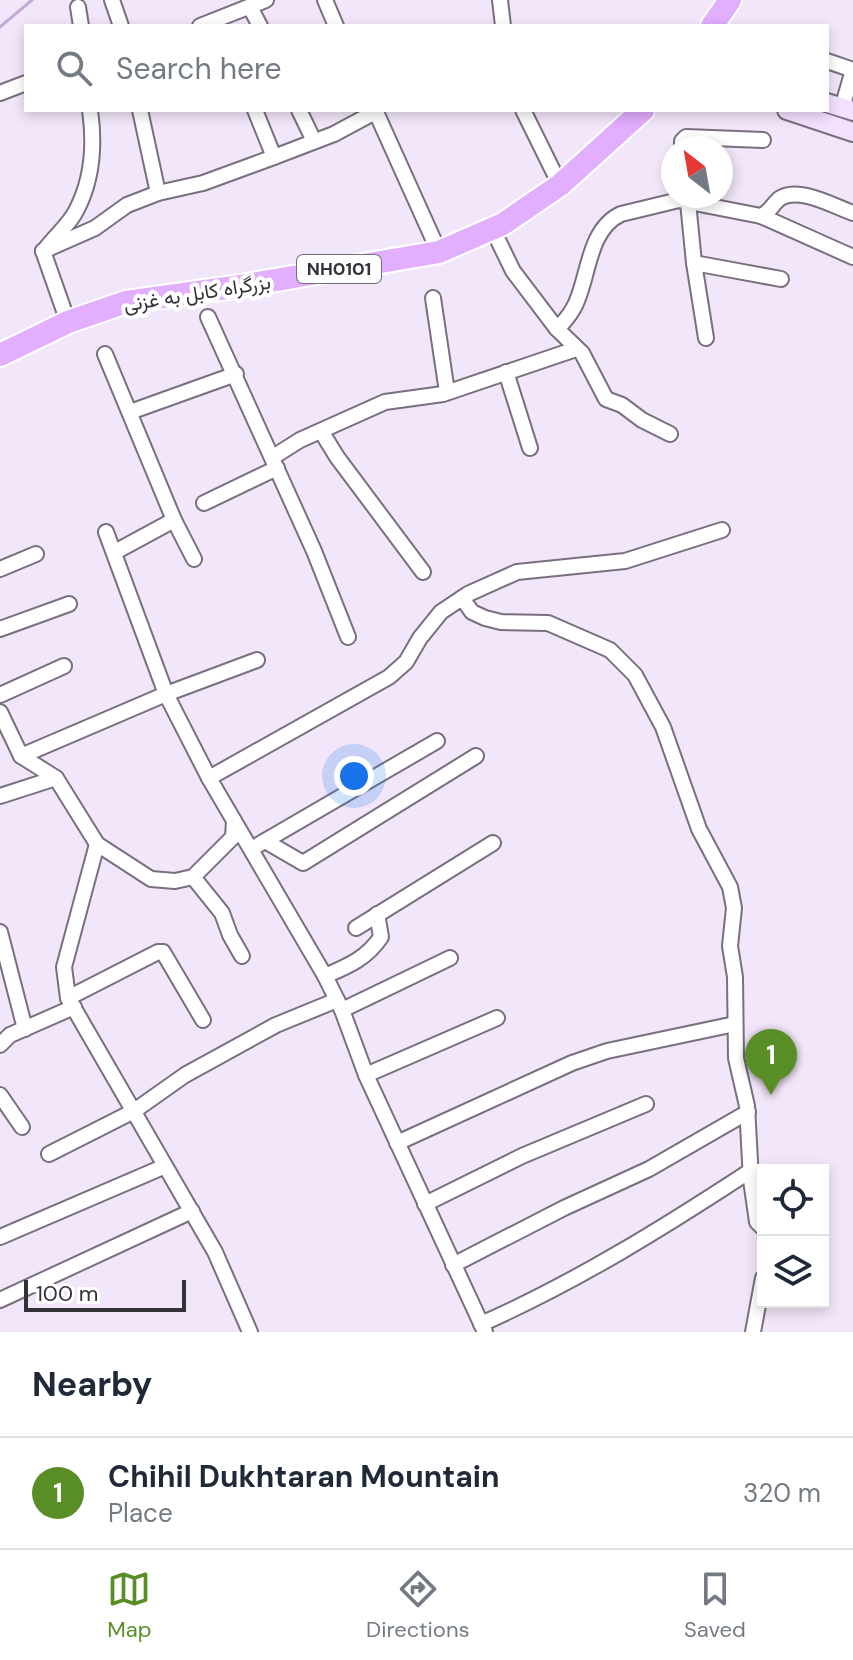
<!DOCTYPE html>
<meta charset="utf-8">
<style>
body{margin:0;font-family:"DM Sans",Vazirmatn,sans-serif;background:#f2f2f3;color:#1f2937}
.controls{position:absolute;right:24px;bottom:24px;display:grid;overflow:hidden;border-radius:0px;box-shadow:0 4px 12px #0003}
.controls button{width:72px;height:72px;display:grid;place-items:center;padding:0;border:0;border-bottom:2px solid #e0e1e3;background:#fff;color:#1f2937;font:40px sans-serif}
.compass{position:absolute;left:661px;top:136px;width:72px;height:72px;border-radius:50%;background:#fff;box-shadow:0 4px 12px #0003;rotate:329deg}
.scale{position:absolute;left:24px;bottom:20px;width:162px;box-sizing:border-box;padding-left:8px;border:4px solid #353138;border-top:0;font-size:22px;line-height:28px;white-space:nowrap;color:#353138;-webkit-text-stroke:6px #fff;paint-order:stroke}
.you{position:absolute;left:354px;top:776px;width:28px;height:28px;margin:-20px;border:6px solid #fff;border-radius:50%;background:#1a73e8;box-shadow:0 0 0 12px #1a73e833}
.badge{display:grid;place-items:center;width:52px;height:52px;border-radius:50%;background:#598e26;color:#fff;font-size:26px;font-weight:700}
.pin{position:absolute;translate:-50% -66px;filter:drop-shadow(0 2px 4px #0008)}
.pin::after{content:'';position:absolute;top:42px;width:28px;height:24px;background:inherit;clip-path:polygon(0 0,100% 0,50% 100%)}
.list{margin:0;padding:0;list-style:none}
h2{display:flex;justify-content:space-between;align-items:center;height:104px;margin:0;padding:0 32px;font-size:34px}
h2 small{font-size:26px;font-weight:400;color:#747a83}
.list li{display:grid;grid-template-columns:52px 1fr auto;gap:24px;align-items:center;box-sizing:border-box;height:112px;padding:0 32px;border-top:2px solid #e0e1e3}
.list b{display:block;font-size:30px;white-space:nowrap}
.list p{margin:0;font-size:26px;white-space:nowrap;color:#747a83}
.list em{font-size:26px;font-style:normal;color:#747a83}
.icon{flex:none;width:44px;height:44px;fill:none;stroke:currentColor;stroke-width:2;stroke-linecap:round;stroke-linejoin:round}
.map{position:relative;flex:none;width:853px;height:1332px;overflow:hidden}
.search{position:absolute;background:#fff;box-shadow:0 4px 12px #0003;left:24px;right:24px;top:24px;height:88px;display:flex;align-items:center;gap:20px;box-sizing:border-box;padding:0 28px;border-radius:0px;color:#747a83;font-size:30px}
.sheet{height:216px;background:#fff}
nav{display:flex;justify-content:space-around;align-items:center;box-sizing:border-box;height:112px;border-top:2px solid #e0e1e3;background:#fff;font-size:22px;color:#747a83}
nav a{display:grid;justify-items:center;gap:4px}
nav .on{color:#598e26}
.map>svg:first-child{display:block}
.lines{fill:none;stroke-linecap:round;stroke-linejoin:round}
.stream{stroke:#c5aad5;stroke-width:3}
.minor-casing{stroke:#796f7f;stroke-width:18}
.secondary-casing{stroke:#796f7f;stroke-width:22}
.trunk-casing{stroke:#fff;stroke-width:26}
.minor{stroke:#fff;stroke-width:14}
.secondary{stroke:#f4e0ff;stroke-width:18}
.trunk{stroke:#e2aefe;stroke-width:22}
.labels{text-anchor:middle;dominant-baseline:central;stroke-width:8;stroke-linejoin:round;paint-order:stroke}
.shield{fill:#fff;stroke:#726f74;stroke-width:2}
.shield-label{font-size:18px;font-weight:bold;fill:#353138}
.street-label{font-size:20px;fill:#353138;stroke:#fff}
</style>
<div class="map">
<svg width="853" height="1332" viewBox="0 0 853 1332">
<rect width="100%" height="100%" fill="#f2e7fa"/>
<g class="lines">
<polyline class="stream" points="0,27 32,0"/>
<g class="minor-casing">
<g id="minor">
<polyline points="112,0 121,26"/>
<polyline points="325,0 336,26"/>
<polyline points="500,0 503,26"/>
<polyline points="78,7 81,26"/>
<polyline points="250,7 260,26"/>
<polyline points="200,26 266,0"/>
<polyline points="827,61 853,70"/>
<polyline points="0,93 26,83"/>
<polyline points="842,108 853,70"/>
<polyline points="140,110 158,193"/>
<polyline points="255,110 274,157"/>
<polyline points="299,110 314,141"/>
<polyline points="375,110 439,252"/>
<polyline points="523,110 560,185"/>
<polyline points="682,148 682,141 686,137 763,140"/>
<polyline points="688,202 694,263 706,338"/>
<polyline points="761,216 853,257"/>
<polyline points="503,224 496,236 513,271 557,329 582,353 606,399 622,405 642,420 670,434"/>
<polyline points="43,251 95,228 127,205 158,193 203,183 274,157 334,134 375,112"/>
<polyline points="43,251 68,322"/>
<path d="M 44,251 C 53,238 69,225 76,211 C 93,179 95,145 90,110"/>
<polyline points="694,263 781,279"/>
<polyline points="433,298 447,392"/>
<polyline points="208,317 314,551 348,637"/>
<path d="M 557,329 C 563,323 569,316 573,309 C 589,283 586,230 621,214 L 679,200 L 761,216 C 770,212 772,205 779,199 C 798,185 835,207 853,213"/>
<polyline points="105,354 174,520 194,559"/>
<polyline points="506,372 530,448"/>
<polyline points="130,412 236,374"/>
<polyline points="321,431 337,457 423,572"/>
<polyline points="273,457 300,440 385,402 443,394 576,349"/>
<polyline points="204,503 277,468"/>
<polyline points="106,532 166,694 209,778 325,976 342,1010 366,1075 485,1332"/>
<polyline points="115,552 174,520"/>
<polyline points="0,569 36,554"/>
<polyline points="462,598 472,612 485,618 501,622 548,623 610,650 635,675 663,727 699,829 730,887 734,908 730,946 735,977 736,1058 747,1106 751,1180 757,1222 763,1228"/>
<polyline points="0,629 69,604"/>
<polyline points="0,695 64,666"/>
<polyline points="0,712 21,756 56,778 97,844 151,879 175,881 193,877 233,837 234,821"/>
<polyline points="21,756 166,694 257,660"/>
<polyline points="209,778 389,677 406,662 420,638 441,612 468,594 517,572 625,561 722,530"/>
<polyline points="0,796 56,778"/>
<polyline points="265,841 303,863 476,756"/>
<polyline points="97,844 64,967 68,998 215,1252 250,1332"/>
<polyline points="258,845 437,741"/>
<polyline points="193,877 222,913 230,935 242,956"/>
<polyline points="356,928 493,843"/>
<polyline points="0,932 25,1029"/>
<path d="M 325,976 C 348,966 366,959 381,937 L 377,914"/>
<polyline points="68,998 158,952 163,952 203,1020"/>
<polyline points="342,1010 450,958"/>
<polyline points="0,1045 10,1035 74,1007"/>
<polyline points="366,1075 497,1018"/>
<polyline points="0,1095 22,1127"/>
<polyline points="397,1143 572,1063 607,1051 735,1024"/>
<polyline points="49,1154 134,1111 185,1075 276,1025 337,1000"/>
<polyline points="425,1204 522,1156 646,1104"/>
<polyline points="0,1237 163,1167"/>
<polyline points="453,1265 564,1208 649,1169 748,1112"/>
<polyline points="0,1300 192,1211"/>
<path d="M 481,1324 C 576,1282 663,1228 750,1171"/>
<polyline points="753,1332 763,1278"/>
</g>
</g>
<g class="secondary-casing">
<g id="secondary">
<polyline points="827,103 853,111"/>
<polyline points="787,110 853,132"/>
</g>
</g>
<g class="trunk-casing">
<g id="trunk">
<polyline points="712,26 730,0"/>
<polyline points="0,355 68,322 126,302 241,286 439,252 503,224 560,185 643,110"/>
</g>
</g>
<use href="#minor" class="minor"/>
<use href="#secondary" class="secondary"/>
<use href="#trunk" class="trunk"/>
</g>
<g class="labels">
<rect class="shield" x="297" y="255" width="84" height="28" rx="6"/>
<g class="shield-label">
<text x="339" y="269">NH0101</text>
</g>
<g class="street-label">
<text transform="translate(197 293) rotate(-9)">بزرگراه کابل به غزنی</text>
</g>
</g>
</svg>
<div class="controls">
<button><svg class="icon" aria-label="locate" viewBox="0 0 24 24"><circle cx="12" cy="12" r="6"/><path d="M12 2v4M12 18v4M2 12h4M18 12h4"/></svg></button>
<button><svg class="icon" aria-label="layers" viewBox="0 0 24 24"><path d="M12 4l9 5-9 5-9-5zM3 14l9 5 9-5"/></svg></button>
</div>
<svg class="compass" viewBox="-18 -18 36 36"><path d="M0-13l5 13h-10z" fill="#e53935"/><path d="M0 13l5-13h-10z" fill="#747a83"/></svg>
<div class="scale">100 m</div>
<div class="you"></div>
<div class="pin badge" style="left:771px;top:1095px">1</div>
<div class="search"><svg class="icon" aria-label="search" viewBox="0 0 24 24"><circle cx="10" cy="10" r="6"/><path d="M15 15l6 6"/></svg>Search here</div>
</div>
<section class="sheet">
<h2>Nearby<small></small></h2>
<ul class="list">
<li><span class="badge">1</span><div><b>Chihil Dukhtaran Mountain</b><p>Place</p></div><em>320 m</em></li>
</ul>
</section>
<nav>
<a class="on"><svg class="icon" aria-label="map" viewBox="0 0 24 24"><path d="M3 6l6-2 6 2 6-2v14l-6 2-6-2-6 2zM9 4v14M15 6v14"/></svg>Map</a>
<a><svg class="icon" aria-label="directions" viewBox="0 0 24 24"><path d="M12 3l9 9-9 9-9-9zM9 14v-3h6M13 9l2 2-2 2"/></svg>Directions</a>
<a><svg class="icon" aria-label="saved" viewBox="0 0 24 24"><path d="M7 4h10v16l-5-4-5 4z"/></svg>Saved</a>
</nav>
